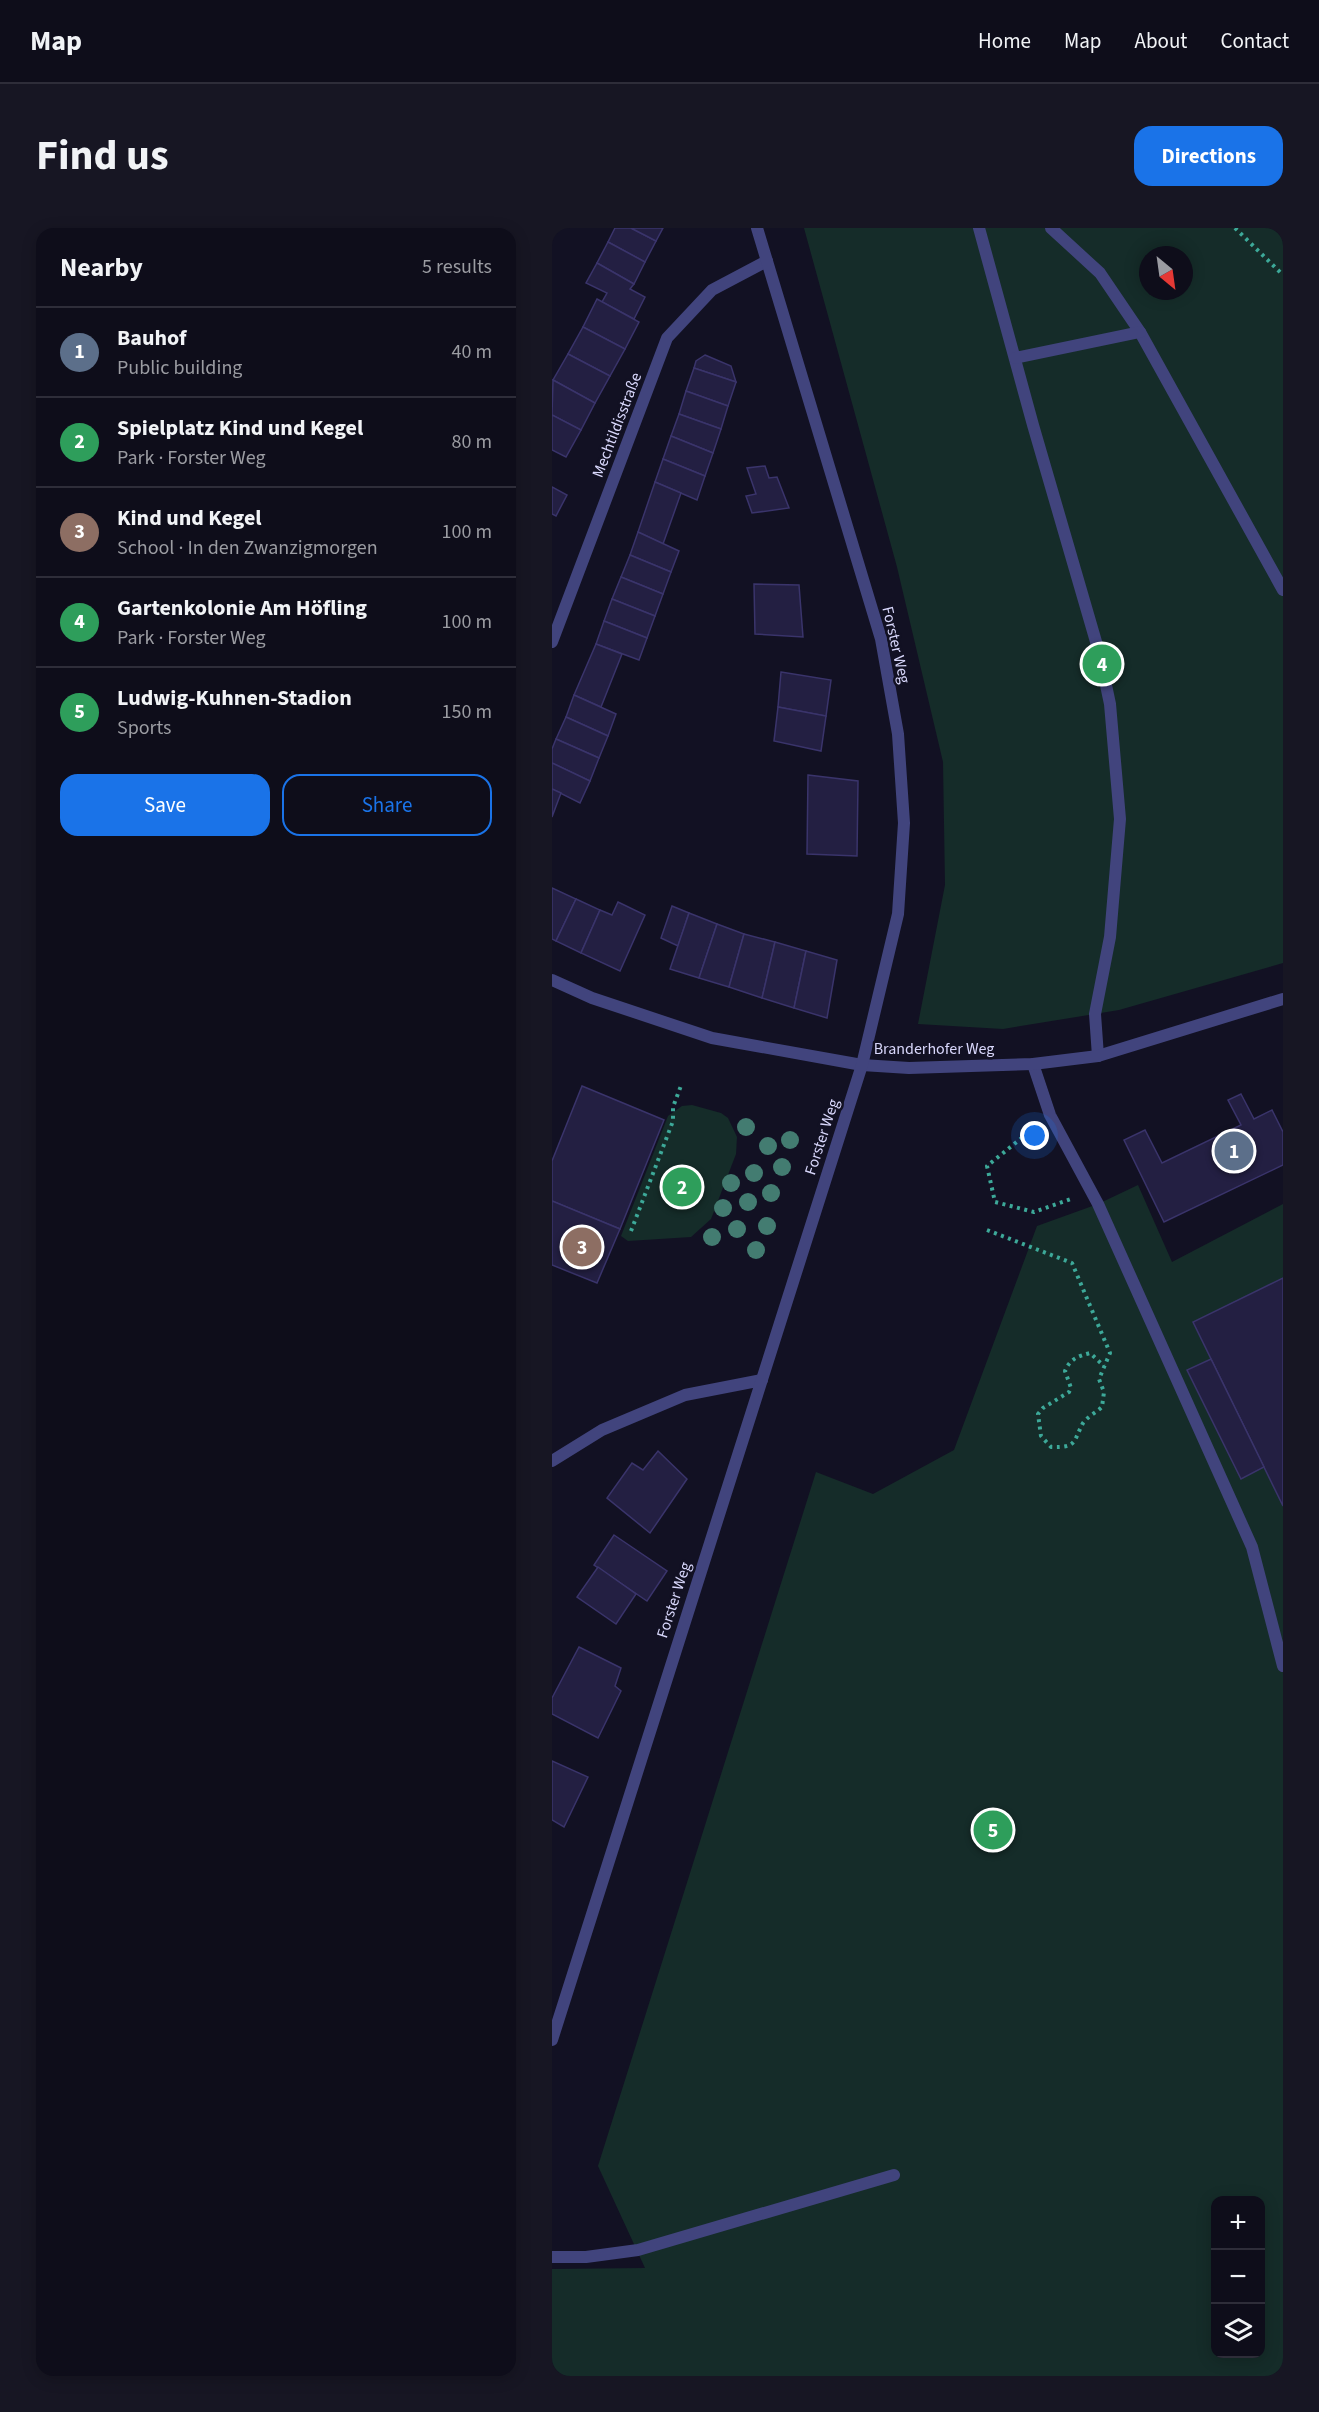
<!DOCTYPE html>
<meta charset="utf-8">
<style>
body{margin:0;font-family:"Source Sans 3",sans-serif;background:#171623;color:#f1f3f6}
.controls{position:absolute;right:18px;bottom:18px;display:grid;overflow:hidden;border-radius:12px;box-shadow:0 3px 15px #0003}
.controls button{width:54px;height:54px;display:grid;place-items:center;padding:0;border:0;border-bottom:2px solid #2e2d39;background:#0e0d1a;color:#f1f3f6;font:30px sans-serif}
.compass{position:absolute;left:587px;top:18px;width:54px;height:54px;border-radius:50%;background:#0e0d1a;box-shadow:0 3px 15px #0003;rotate:151deg}
.you{position:absolute;left:483px;top:908px;width:21px;height:21px;margin:-15px;border:4px solid #fff;border-radius:50%;background:#1a73e8;box-shadow:0 0 0 9px #1a73e833}
.badge{display:grid;place-items:center;width:39px;height:39px;border-radius:50%;background:#1a73e8;color:#fff;font-size:20px;font-weight:700}
.pin{position:absolute;translate:-50% -50%;border:3px solid #fff;box-shadow:0 2px 6px #0006}
.list{margin:0;padding:0;list-style:none}
h2{display:flex;justify-content:space-between;align-items:center;height:78px;margin:0;padding:0 24px;font-size:26px}
h2 small{font-size:20px;font-weight:400;color:#9b9ca2}
.list li{display:grid;grid-template-columns:39px 1fr auto;gap:18px;align-items:center;box-sizing:border-box;height:90px;padding:0 24px;border-top:2px solid #2e2d39}
.list b{display:block;font-size:22px;white-space:nowrap}
.list p{margin:0;font-size:20px;white-space:nowrap;color:#9b9ca2}
.list em{font-size:20px;font-style:normal;color:#9b9ca2}
.actions{display:flex;gap:12px;padding:18px 24px}
.actions a{flex:1;padding:14px 0;border:2px solid #1a73e8;border-radius:18px;text-align:center;font-size:21px;color:#1a73e8}
.actions .main{background:#1a73e8;color:#fff}
.icon{flex:none;width:33px;height:33px;fill:none;stroke:currentColor;stroke-width:2;stroke-linecap:round;stroke-linejoin:round}
.map{position:relative;flex:none;width:731px;height:2148px;overflow:hidden;border-radius:18px}
header{display:flex;align-items:center;gap:36px;box-sizing:border-box;height:84px;padding:0 30px;background:#0e0d1a;border-bottom:2px solid #2e2d39}
header strong{font-size:28px}
nav{display:flex;gap:33px;margin-inline-start:auto;font-size:21px}
.intro{display:flex;align-items:center;justify-content:space-between;box-sizing:border-box;height:144px;padding:0 36px}
h1{margin:0;font-size:42px}
.button{padding:15px 27px;border-radius:18px;background:#1a73e8;color:#fff;font-size:21px;font-weight:700}
main{display:flex;gap:36px;padding:0 36px}
aside{flex:1;background:#0e0d1a;border-radius:18px;box-shadow:0 3px 15px #0003}
.map>svg:first-child{display:block}
.green{fill:#152c29;fill-rule:evenodd}
.building{fill:#231f42;stroke:#3a346b;stroke-width:1.5}
.lines{fill:none;stroke-linecap:round;stroke-linejoin:round}
.path{stroke:#3da999;stroke-width:4;stroke-dasharray:3 4.5;stroke-linecap:butt}
.service{stroke:#41447d;stroke-width:12}
.minor{stroke:#41447d;stroke-width:12}
.tree{fill:#437c71}
.labels{text-anchor:middle;dominant-baseline:central;stroke-width:5;stroke-linejoin:round;paint-order:stroke}
.street-label{font-size:16px;fill:#d8d7fb;stroke:#121123}
</style>
<header>
<strong>Map</strong>
<nav><a>Home</a><a>Map</a><a>About</a><a>Contact</a></nav>
</header>
<div class="intro"><h1>Find us</h1><a class="button">Directions</a></div>
<main>
<aside>
<h2>Nearby<small>5 results</small></h2>
<ul class="list">
<li><span class="badge" style="background:#5c6f8a">1</span><div><b>Bauhof</b><p>Public building</p></div><em>40 m</em></li>
<li><span class="badge" style="background:#2e9e5b">2</span><div><b>Spielplatz Kind und Kegel</b><p>Park · Forster Weg</p></div><em>80 m</em></li>
<li><span class="badge" style="background:#8d6e63">3</span><div><b>Kind und Kegel</b><p>School · In den Zwanzigmorgen</p></div><em>100 m</em></li>
<li><span class="badge" style="background:#2e9e5b">4</span><div><b>Gartenkolonie Am Höfling</b><p>Park · Forster Weg</p></div><em>100 m</em></li>
<li><span class="badge" style="background:#2e9e5b">5</span><div><b>Ludwig-Kuhnen-Stadion</b><p>Sports</p></div><em>150 m</em></li>
</ul>
<div class="actions"><a class="main">Save</a><a>Share</a></div>
</aside>
<div class="map">
<svg width="731" height="2148" viewBox="0 0 731 2148">
<rect width="100%" height="100%" fill="#121123"/>
<g class="green">
<path d="M 252,0 L 731,0 L 731,735 L 567,782 L 451,801 L 366,796 L 393,657 L 391,534 L 345,339 ZM 596,27 L 632,27 L 632,63 L 596,63 Z"/>
<polygon points="140,877 169,885 176,890 185,909 184,926 159,991 139,1009 76,1013 69,1008 116,888 130,878"/>
<path d="M 586,957 L 620,1034 L 731,976 L 731,2148 L 0,2148 L 0,2041 L 93,2040 L 46,1938 L 264,1244 L 321,1266 L 402,1222 L 485,998 L 546,976 ZM 664,1972 L 708,1972 L 708,2126 L 664,2126 Z"/>
</g>
<g class="building">
<polygon points="63,0 79,0 104,13 93,34 56,14"/>
<polygon points="79,0 111,0 104,13"/>
<polygon points="56,14 93,34 82,56 45,35"/>
<polygon points="45,35 82,56 78,61 93,69 82,91 50,74 55,65 34,55"/>
<polygon points="45,71 87,94 73,121 31,99"/>
<polygon points="31,99 73,121 58,148 16,126"/>
<polygon points="16,126 58,148 43,175 1,152"/>
<polygon points="153,127 179,138 184,154 142,140 144,133"/>
<polygon points="142,140 184,154 176,178 134,163"/>
<polygon points="1,152 43,175 29,202 0,187"/>
<polygon points="134,163 176,178 169,201 127,186"/>
<polygon points="127,186 169,201 161,225 119,208"/>
<polygon points="0,187 29,202 14,229 0,222"/>
<polygon points="119,208 161,225 153,248 111,231"/>
<polygon points="111,231 153,248 145,272 103,254"/>
<polygon points="213,238 217,250 225,249 237,280 200,285 194,268 204,266 195,240"/>
<polygon points="103,254 129,265 111,316 86,304"/>
<polygon points="0,259 15,267 4,288 0,286"/>
<polygon points="86,304 127,323 119,344 78,327"/>
<polygon points="78,327 119,344 111,366 69,349"/>
<polygon points="69,349 111,366 103,388 60,371"/>
<polygon points="202,356 247,357 251,409 203,406"/>
<polygon points="60,371 103,388 95,410 52,393"/>
<polygon points="52,393 95,410 87,432 44,416"/>
<polygon points="44,416 70,426 49,479 22,467"/>
<polygon points="229,444 279,452 274,488 226,479"/>
<polygon points="22,467 64,486 56,508 14,489"/>
<polygon points="226,479 274,488 269,523 222,513"/>
<polygon points="14,489 56,508 47,530 4,511"/>
<polygon points="4,511 47,530 38,553 0,535 0,521"/>
<polygon points="0,535 38,553 28,575 0,561"/>
<polygon points="256,547 306,553 305,628 255,626"/>
<polygon points="0,561 9,565 0,589"/>
<polygon points="0,660 24,671 4,713 0,711"/>
<polygon points="24,671 48,682 29,725 4,713"/>
<polygon points="66,674 93,687 68,743 29,725 48,682 60,687"/>
<polygon points="120,678 137,685 126,718 109,710"/>
<polygon points="137,685 165,696 147,750 118,741"/>
<polygon points="165,696 192,706 177,759 147,750"/>
<polygon points="192,706 223,714 210,770 177,759"/>
<polygon points="223,714 254,723 242,780 210,770"/>
<polygon points="254,723 285,732 275,790 242,780"/>
<polygon points="30,858 112,892 68,1001 0,973 0,933"/>
<polygon points="689,866 702,891 720,882 731,904 731,937 612,994 572,912 593,902 610,935 689,897 676,872"/>
<polygon points="0,973 68,1001 45,1055 0,1037"/>
<polygon points="731,1050 731,1278 641,1094"/>
<polygon points="659,1131 712,1239 689,1251 635,1142"/>
<polygon points="106,1223 135,1251 98,1305 55,1270 80,1235 91,1242"/>
<polygon points="62,1307 115,1343 95,1373 42,1337"/>
<polygon points="46,1339 84,1366 64,1396 25,1369"/>
<polygon points="27,1419 69,1440 63,1458 69,1463 46,1510 0,1486 0,1470"/>
<polygon points="0,1533 36,1549 12,1599 0,1592"/>
</g>
<g class="lines">
<g class="path">
<polyline points="683,0 731,47"/>
<polyline points="482,900 435,938 443,974 482,984 519,971"/>
<path d="M 435,1002 L 520,1035 L 558,1125 L 547,1151 L 552,1164 L 550,1179 C 545,1184 535,1189 531,1195 C 521,1214 525,1220 499,1219 L 489,1208 L 486,1186 L 491,1180 L 517,1164 L 519,1160 L 513,1143 C 518,1131 526,1128 538,1125 L 552,1138"/>
<polyline points="79,1003 121,893 121,879 130,855"/>
</g>
<g class="service">
<polyline points="427,0 481,197 547,424 558,476 568,591 558,709 543,786 546,828"/>
<polyline points="499,0 548,45 588,104 731,362"/>
<polyline points="463,130 588,104"/>
<polyline points="481,836 498,887 546,976 700,1319 731,1438"/>
<polyline points="0,2029 34,2029 86,2022 342,1947"/>
</g>
<g class="minor">
<polyline points="0,414 115,110 160,62 215,33"/>
<polyline points="0,752 40,770 160,810 310,837 357,840 481,836 546,828 731,771"/>
<polyline points="0,1233 50,1202 133,1167 210,1152"/>
<polyline points="0,1812 310,837 346,686 352,595 346,506 329,411 205,0"/>
</g>
</g>
<g class="tree">
<circle cx="194" cy="899" r="9"/>
<circle cx="238" cy="912" r="9"/>
<circle cx="216" cy="918" r="9"/>
<circle cx="230" cy="939" r="9"/>
<circle cx="202" cy="945" r="9"/>
<circle cx="179" cy="955" r="9"/>
<circle cx="219" cy="965" r="9"/>
<circle cx="196" cy="974" r="9"/>
<circle cx="171" cy="980" r="9"/>
<circle cx="215" cy="998" r="9"/>
<circle cx="185" cy="1001" r="9"/>
<circle cx="160" cy="1009" r="9"/>
<circle cx="204" cy="1022" r="9"/>
</g>
<g class="labels">
<g class="street-label">
<text transform="translate(65 197) rotate(-69)">Mechtildisstraße</text>
<text transform="translate(344 417) rotate(77)">Forster Weg</text>
<text x="382" y="821">Branderhofer Weg</text>
<text transform="translate(270 909) rotate(-72)">Forster Weg</text>
<text transform="translate(122 1372) rotate(-72)">Forster Weg</text>
</g>
</g>
</svg>
<div class="controls">
<button>+</button>
<button>−</button>
<button><svg class="icon" aria-label="layers" viewBox="0 0 24 24"><path d="M12 4l9 5-9 5-9-5zM3 14l9 5 9-5"/></svg></button>
</div>
<svg class="compass" viewBox="-18 -18 36 36"><path d="M0-13l5 13h-10z" fill="#e53935"/><path d="M0 13l5-13h-10z" fill="#9b9ca2"/></svg>
<div class="you"></div>
<div class="pin badge" style="left:682px;top:923px;background:#5c6f8a">1</div>
<div class="pin badge" style="left:130px;top:959px;background:#2e9e5b">2</div>
<div class="pin badge" style="left:30px;top:1019px;background:#8d6e63">3</div>
<div class="pin badge" style="left:550px;top:436px;background:#2e9e5b">4</div>
<div class="pin badge" style="left:441px;top:1602px;background:#2e9e5b">5</div>
</div>
</main>
